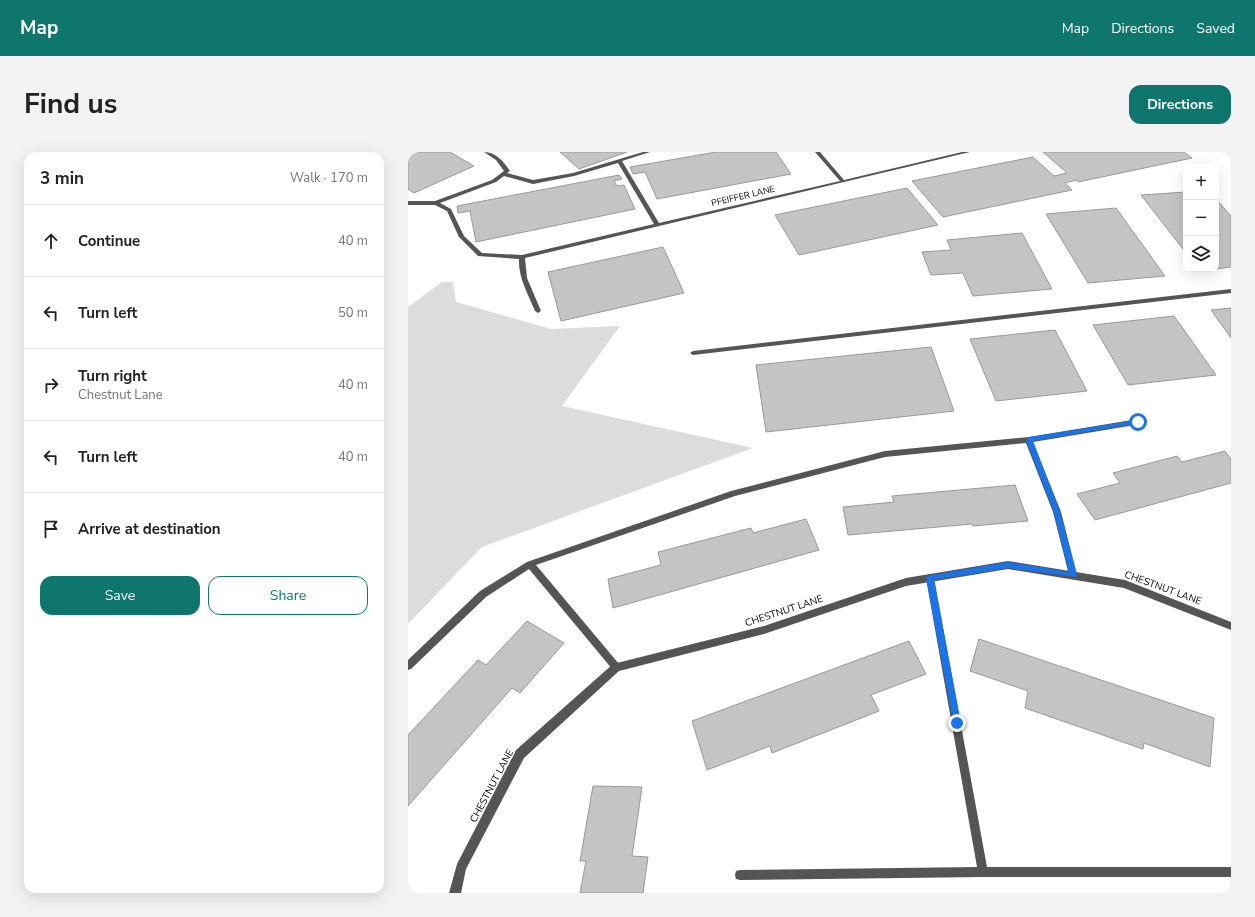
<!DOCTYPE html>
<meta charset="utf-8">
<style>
body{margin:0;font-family:"Nunito Sans",sans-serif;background:#f2f2f2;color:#222}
.controls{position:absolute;right:12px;top:12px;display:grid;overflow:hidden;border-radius:8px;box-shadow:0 4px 16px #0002}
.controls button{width:36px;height:36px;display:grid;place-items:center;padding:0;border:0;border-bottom:1px solid #e0e0e0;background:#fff;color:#222;font:20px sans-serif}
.stop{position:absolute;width:12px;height:12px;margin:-9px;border:3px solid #1a73e8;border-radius:50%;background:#fff}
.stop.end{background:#1a73e8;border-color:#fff;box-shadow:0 1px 4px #0008}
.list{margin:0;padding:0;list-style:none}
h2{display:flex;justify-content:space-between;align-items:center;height:52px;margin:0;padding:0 16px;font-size:17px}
h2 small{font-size:13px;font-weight:400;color:#767676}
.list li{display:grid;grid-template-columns:26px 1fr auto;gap:12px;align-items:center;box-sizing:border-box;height:72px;padding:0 16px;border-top:1px solid #e0e0e0}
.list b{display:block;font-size:15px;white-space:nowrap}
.list p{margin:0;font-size:13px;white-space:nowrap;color:#767676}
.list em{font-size:13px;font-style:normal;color:#767676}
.actions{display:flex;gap:8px;padding:12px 16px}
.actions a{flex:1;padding:9px 0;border:1px solid #0f766e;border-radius:12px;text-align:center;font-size:14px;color:#0f766e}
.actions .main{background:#0f766e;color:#fff}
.icon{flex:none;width:22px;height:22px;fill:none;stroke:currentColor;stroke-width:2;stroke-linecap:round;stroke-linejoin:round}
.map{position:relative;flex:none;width:823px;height:741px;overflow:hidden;border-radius:12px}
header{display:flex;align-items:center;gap:24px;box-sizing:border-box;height:56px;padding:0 20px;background:#0f766e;color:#fff}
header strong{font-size:19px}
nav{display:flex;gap:22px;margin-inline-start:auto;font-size:14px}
.intro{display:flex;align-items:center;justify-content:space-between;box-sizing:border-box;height:96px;padding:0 24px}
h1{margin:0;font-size:28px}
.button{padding:10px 18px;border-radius:12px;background:#0f766e;color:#fff;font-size:14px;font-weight:700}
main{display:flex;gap:24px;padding:0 24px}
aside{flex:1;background:#fff;border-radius:12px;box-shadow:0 4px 16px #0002}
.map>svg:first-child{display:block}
.green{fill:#dcdcdc}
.building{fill:#c4c4c4;stroke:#999}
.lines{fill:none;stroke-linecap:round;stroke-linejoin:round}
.lane{fill:#555;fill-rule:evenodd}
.street{fill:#555;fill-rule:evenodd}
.route{fill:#1a73e8}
.labels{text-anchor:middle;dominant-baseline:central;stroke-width:3;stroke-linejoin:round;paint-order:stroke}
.far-street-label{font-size:9px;fill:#000;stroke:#fff}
.street-label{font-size:10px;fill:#000;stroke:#fff}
</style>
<header>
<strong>Map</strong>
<nav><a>Map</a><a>Directions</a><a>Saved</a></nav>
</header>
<div class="intro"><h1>Find us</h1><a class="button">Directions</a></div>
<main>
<aside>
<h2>3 min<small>Walk · 170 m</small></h2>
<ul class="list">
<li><svg class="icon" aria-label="ahead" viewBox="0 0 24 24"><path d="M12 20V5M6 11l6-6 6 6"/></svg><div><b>Continue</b></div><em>40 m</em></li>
<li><svg class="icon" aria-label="left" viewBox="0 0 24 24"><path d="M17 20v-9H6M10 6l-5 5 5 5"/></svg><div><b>Turn left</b></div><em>50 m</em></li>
<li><svg class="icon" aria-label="right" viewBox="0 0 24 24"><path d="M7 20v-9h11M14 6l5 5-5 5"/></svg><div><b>Turn right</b><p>Chestnut Lane</p></div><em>40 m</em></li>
<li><svg class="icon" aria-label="left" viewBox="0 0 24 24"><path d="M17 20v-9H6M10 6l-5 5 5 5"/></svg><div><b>Turn left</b></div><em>40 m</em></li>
<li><svg class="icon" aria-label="arrive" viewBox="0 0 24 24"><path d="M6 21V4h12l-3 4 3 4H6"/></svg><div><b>Arrive at destination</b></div></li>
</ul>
<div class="actions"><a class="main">Save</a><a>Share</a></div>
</aside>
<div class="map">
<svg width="823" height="741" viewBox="0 0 823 741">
<rect width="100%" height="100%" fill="#fff"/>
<polygon class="green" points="34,130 45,130 48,150 143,177 212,174 154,254 345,296 74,395 0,472 0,155"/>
<g class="building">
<polygon points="0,0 42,0 66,14 6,41 0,37"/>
<polygon points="152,0 219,0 171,17"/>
<polygon points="308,0 368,0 383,22 249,47 237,20 225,22 222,15"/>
<polygon points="635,0 776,0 784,6 670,30 668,28 657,31 664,38 535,65 504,29 625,5 646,24 659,21"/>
<polygon points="211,23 214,27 206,29 209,34 216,33 227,57 68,90 62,59 50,61 49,54"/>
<polygon points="499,36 530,73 391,103 367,63"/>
<polygon points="778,40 778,101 733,43"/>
<polygon points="808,47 823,64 823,115 808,117"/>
<polygon points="708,56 757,124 680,131 638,62"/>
<polygon points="614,81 644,137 565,144 555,121 523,123 514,100 543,98 539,88"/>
<polygon points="255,95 276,141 153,169 140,120"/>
<polygon points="823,156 823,186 803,158"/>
<polygon points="766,164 808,223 720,233 685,173"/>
<polygon points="647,178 679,239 588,249 562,187"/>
<polygon points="523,195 546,259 358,280 348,213"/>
<polygon points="817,299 823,307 823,331 687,368 669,342 712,331 705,321 769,304 774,310"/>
<polygon points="607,333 620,369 565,374 564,372 440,383 435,355 486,350 484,344"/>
<polygon points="398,367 411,398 205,456 200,427 253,413 250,400 343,376 345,381"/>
<polygon points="119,469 156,491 112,541 104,536 0,654 0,583 70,508 78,513"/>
<polygon points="571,487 806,566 802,615 736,591 735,597 617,556 620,539 562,519"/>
<polygon points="501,489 518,522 463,543 471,559 364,601 362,594 299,618 284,569"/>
<polygon points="185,634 234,635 224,704 240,705 235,741 172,741 178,709 172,709"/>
</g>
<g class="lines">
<g class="lane">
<path d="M 76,0 C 88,0 95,9 102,19 L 99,21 L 125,28 L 165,21 L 235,0 L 242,0 L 214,9 L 251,71 L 432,29 L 407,0 L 412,0 L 436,28 L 554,0 L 562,0 L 117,106 L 119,126 L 133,159 L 130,161 L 127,159 C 120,142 110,125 111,107 L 70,104 L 51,85 L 39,59 L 27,53 L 0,53 L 0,49 L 27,49 L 84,28 L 96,19 L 88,8 ZM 210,11 L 246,72 L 114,103 L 74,101 L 56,84 L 43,57 L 32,51 L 88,30 L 96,24 L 125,32 L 166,24 Z"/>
<polygon points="823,137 823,141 285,203 282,201 285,199"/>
<polygon points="730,267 733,268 734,270 733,272 625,290 653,360 669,423 668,426 665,427 662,426 661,423 645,360 618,291 477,305 327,344 128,413 211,512 213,515 211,518 208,519 205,518 121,417 78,445 3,517 0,518 0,508 72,439 119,410 323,339 477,299 621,285"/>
<polygon points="522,422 525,423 526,426 579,715 823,715 823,725 575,725 332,728 328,727 327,723 328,719 332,718 569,715 518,426 519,423"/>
</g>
<polygon class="street" points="600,409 717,428 823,470 823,478 716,436 600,417 498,434 356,482 211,519 116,606 58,717 53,741 41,741 49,712 108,598 205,512 356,474 498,426"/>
</g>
<polygon class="route" points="730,268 733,270 732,271 625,289 652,360 669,423 668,425 600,416 526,428 553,571 549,575 546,574 518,426 519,424 600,410 661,420 646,360 618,288 621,285"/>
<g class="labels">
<g class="far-street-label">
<text transform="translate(335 44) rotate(-13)">PFEIFFER LANE</text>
</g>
<g class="street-label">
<text transform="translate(755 436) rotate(20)">CHESTNUT LANE</text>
<text transform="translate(376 459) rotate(-18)">CHESTNUT LANE</text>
<text transform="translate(84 634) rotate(-62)">CHESTNUT LANE</text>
</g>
</g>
</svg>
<div class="controls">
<button>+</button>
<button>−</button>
<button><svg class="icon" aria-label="layers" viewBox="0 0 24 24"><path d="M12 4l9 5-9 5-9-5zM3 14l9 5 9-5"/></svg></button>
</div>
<div class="stop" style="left:730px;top:270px"></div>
<div class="stop end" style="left:549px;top:571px"></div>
</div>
</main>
